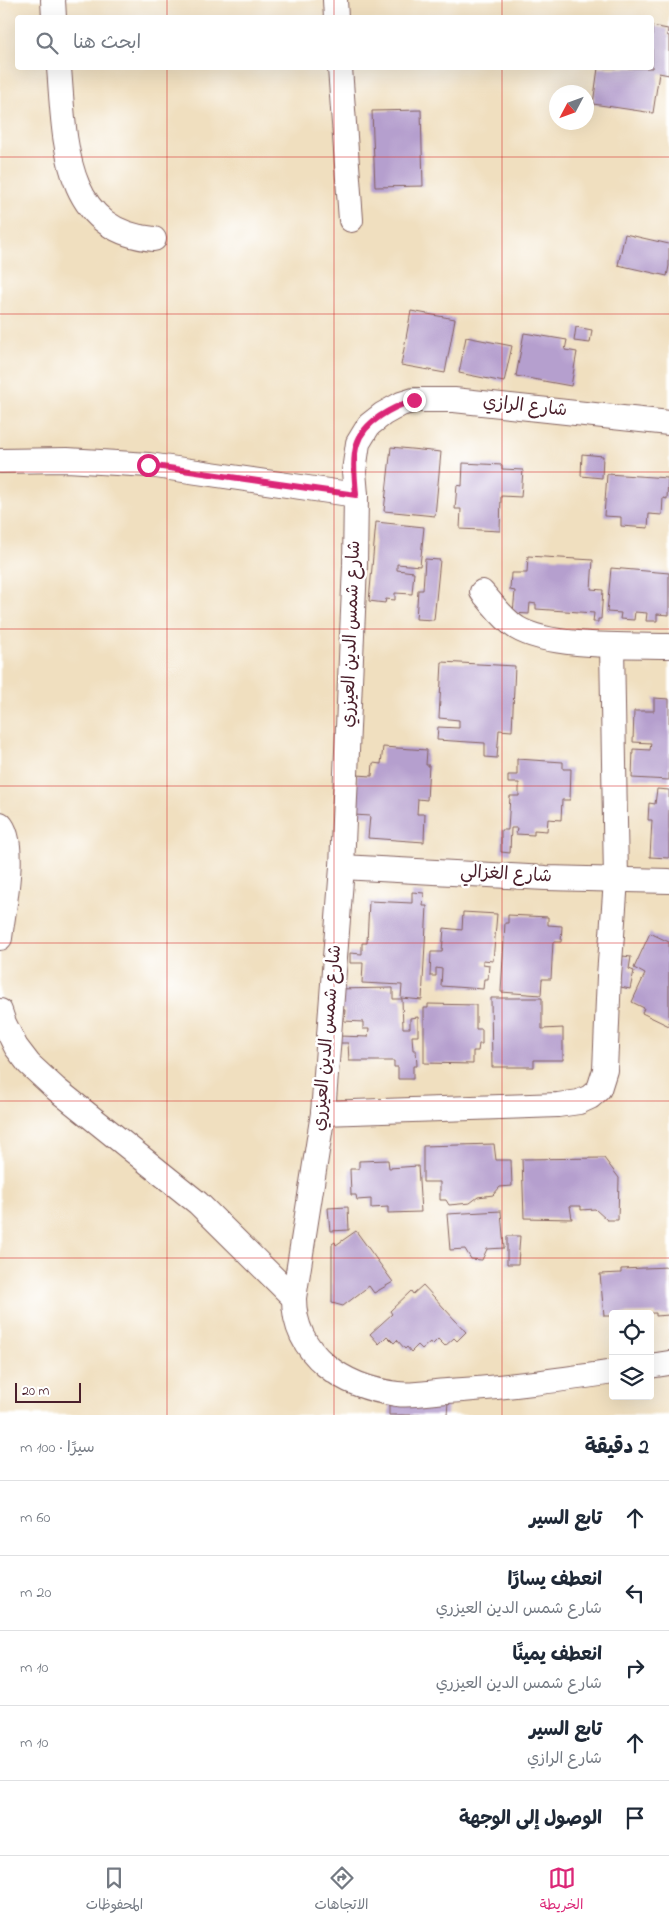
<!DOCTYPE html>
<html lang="ar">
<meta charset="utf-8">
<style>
body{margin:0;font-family:"Indie Flower","Playpen Sans Arabic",sans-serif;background:#f6f6f7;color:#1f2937;direction:rtl}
.controls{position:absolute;right:15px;bottom:15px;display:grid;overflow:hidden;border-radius:5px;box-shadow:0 5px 20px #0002}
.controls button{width:45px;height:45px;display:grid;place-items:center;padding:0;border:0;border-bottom:1px solid #e0e1e3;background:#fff;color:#1f2937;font:25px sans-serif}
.compass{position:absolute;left:549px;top:85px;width:45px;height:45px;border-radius:50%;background:#fff;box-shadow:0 5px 20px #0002;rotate:229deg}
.scale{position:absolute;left:15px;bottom:12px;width:66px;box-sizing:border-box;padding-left:5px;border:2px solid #4a1f2b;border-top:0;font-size:14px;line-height:18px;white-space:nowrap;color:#4a1f2b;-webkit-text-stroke:4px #fff;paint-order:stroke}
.stop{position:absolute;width:15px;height:15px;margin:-11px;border:4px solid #db2777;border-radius:50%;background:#fff}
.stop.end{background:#db2777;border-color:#fff;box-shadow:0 1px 5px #0008}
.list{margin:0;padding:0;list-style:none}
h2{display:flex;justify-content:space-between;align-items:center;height:65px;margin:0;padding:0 20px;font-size:21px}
h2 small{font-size:16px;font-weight:400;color:#747a83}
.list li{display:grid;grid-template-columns:32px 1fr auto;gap:15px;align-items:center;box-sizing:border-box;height:75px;padding:0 20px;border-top:1px solid #e0e1e3}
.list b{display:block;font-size:19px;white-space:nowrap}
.list p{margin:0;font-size:16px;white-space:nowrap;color:#747a83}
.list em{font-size:16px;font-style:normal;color:#747a83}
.icon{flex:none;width:28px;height:28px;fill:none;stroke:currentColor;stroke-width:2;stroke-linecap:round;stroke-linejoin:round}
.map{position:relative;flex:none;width:669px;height:1415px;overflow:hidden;direction:ltr}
.search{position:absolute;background:#fff;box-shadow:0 5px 20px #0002;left:15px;right:15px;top:15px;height:55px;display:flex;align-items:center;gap:12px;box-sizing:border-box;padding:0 18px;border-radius:5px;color:#747a83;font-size:19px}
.sheet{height:440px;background:#fff}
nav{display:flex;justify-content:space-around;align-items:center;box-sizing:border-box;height:70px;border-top:1px solid #e0e1e3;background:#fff;font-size:14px;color:#747a83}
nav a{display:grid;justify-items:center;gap:2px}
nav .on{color:#db2777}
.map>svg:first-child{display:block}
.building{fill:#b59fce;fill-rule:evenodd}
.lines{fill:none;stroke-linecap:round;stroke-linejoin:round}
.street-casing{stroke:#84625f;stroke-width:26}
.street{stroke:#fff;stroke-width:24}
.route{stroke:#db2777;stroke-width:6}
.grid{fill:none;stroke:#d62828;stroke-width:1;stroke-opacity:0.55}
.labels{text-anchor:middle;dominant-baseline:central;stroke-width:5;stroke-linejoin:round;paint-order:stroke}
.street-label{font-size:18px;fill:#4a1f2b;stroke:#fff}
</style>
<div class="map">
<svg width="669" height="1415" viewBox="0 0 669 1415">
<rect width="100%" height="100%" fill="#fff"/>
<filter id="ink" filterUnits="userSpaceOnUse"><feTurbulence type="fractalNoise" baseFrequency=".02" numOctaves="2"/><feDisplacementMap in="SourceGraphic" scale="10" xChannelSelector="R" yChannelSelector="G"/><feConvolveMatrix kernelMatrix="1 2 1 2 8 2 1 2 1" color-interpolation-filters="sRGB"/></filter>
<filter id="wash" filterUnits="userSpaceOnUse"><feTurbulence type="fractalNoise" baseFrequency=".0096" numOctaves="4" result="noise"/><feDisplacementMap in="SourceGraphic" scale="20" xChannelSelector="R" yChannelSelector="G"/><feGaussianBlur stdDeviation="1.12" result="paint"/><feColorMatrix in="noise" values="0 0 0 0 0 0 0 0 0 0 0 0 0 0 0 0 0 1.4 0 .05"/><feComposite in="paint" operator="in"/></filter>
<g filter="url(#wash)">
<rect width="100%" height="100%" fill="#f0dfbf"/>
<g id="blocks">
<g class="building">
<polygon points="652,26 668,29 667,35 669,36 669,75 659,73 653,113 593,104 598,68 652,68"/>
<polygon points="421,110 423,186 375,187 372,111"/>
<polygon points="625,234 669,244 669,266 667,276 618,265"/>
<polygon points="411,311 455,319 445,373 401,365"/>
<polygon points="576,327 592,330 590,343 574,341"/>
<polygon points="524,333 567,340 565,350 577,352 571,386 516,376"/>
<polygon points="466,337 512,346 504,382 459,373"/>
<polygon points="391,447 441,452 435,516 384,511"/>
<polygon points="582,454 603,456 602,478 581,476"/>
<polygon points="463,463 502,465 502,469 523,470 521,497 501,496 500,531 460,529 461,509 455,509 457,485 462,486"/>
<polygon points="607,474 668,478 667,499 663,498 662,515 649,514 648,528 621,526 621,517 604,516"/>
<polygon points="376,522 424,527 420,566 397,564 397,570 414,572 412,594 395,593 395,600 386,599 385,603 369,601"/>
<polygon points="528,556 593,560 591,589 603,590 601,619 598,619 598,622 593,622 594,613 536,609 536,604 530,603 529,614 513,613 515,591 510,590 511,573 527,573"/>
<polygon points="425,559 440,560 434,620 416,619 418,590 423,590"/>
<polygon points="611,568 669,573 669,615 657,614 657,621 646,621 647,613 635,612 634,620 620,619 621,613 607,612"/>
<polygon points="442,662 515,666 512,731 499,730 497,758 485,757 485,743 437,740 438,727 459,728 459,720 439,718"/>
<polygon points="654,698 669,699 669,780 632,778 633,749 650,750 651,743 633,742 634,711 654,711"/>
<polygon points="383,747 427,750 426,765 429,765 427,800 418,799 417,814 425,814 424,842 368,838 370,816 354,815 357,775 372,776 373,763 381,764"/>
<polygon points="517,759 563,762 563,769 571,769 570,800 562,800 561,820 548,819 547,831 534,830 534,835 516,834 517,828 511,828 510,853 501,852 501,830 508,830 510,796 519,796 519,783 508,783 508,775 517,775"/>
<polygon points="657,789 669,790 669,858 650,857 652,820 648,820 649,803 655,804"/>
<polygon points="412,892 424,893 423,906 427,906 422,1000 401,998 402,985 362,983 363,963 350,963 350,953 362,954 362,943 367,943 369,901 412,903"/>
<polygon points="463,912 497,914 493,961 483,960 483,964 489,965 488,979 484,979 483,989 441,986 442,969 436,968 436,976 430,976 431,952 442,952 444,928 462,930"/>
<polygon points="508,915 548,917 548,925 562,926 561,942 553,942 551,979 542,979 541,995 501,992 505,923 508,923"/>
<polygon points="650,933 669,942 669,1026 642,1013 644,1008 632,1002 645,974 634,968"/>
<polygon points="623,956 631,957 629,969 634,971 630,989 616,986"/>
<path d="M 393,988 L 393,999 L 402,999 L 403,1028 L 410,1028 L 410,1018 L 418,1017 L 418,1036 L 412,1036 L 413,1050 L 416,1050 L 417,1066 L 413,1066 L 413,1079 L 398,1079 L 398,1067 L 394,1067 L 394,1061 L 349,1061 L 348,1043 L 336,1043 L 335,989 ZM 340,1009 L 345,1010 L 344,1021 L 363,1022 L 363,1029 L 369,1029 L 368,1037 L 339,1036 Z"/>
<polygon points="491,998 542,998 542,1029 563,1028 563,1060 534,1060 534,1067 492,1067"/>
<polygon points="428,1004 476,1005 476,1029 482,1029 482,1044 479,1044 478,1051 473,1051 473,1064 424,1063 424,1008 428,1008"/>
<polygon points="494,1144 496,1160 511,1160 512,1186 500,1187 493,1195 478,1197 470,1203 449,1205 446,1200 440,1200 440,1182 423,1182 423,1146"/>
<polygon points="604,1158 619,1178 618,1220 607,1220 595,1209 581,1210 581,1206 570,1206 572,1219 524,1218 522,1159"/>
<polygon points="388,1160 389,1168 418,1166 421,1212 388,1213 388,1207 371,1208 371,1199 357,1200 356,1195 351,1195 350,1169 359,1169 359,1161"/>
<polygon points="348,1207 349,1230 330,1231 328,1208"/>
<polygon points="501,1211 504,1248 487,1249 482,1260 471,1259 465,1249 450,1250 447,1214"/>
<polygon points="356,1231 393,1282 374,1293 369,1286 343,1306 332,1303 332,1244 335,1242 336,1245"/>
<polygon points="507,1236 520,1236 518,1264 507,1264"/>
<polygon points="668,1267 669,1315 656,1316 656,1313 613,1314 613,1316 604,1316 600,1274 621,1273 621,1269"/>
<polygon points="423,1285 466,1332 457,1341 454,1338 445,1346 438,1339 432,1345 430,1342 422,1349 418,1345 411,1352 407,1347 405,1349 397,1340 394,1343 387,1336 379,1344 370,1334 392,1314 390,1311 411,1291 413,1294"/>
<polygon points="389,1400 448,1402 447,1415 389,1415"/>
</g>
</g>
</g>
<g filter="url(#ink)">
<use href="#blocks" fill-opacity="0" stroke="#84625f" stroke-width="1"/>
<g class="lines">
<g class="street-casing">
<g id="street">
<polyline points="53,0 54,18"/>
<polyline points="335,0 336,18"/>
<path d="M 59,68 C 65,138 62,231 154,239"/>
<polyline points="340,68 351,220"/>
<polyline points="0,461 67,460 149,465 356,495"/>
<path d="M 482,592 C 493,604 503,619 517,628 C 550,648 630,645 669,646"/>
<path d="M 0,824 C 18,842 3,912 0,938"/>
<polyline points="342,867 546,878 669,881"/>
<polyline points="0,1011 4,1023 16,1047 29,1064 56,1089 198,1203 294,1298"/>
<polyline points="323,1113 558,1105 579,1102 590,1097 599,1089 605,1070 609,976 616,880 612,645"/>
<polyline points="650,1366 669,1363"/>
<path d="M 613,1372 C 558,1380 502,1388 447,1391 C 431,1392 413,1396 397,1394 C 344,1387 294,1356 294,1298 L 323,1113 L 342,867 L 355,565 L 356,495 L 354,471 L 358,443 L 369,425 L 383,414 L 401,404 L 414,400 L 454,400 L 669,423"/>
</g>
</g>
<use href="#street" class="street"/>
</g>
</g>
<g class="lines" filter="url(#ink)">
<path class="route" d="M 148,465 L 356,495 C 355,479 352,460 357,444 C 364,421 393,407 414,400"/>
</g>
<path class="grid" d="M 167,0 L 167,18M 334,0 L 334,18M 502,0 L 502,18M 167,68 L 167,1415M 334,68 L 334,1415M 502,68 L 502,1415M 0,157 L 669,157M 0,314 L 669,314M 0,472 L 669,472M 0,629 L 669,629M 0,786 L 669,786M 0,943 L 669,943M 0,1101 L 669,1101M 0,1258 L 669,1258"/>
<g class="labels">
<g class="street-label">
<text transform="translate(525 407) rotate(6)">شارع الرازي</text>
<text transform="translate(352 634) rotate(-88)">شارع شمس الدين العيزري</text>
<text transform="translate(506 875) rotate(3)">شارع الغزالي</text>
<text transform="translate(328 1038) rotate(-85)">شارع شمس الدين العيزري</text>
</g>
</g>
</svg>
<div class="controls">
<button><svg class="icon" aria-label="locate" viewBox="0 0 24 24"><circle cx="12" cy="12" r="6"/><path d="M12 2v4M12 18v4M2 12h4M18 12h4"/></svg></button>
<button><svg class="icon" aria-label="layers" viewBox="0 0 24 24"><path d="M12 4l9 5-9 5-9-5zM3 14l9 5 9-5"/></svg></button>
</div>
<svg class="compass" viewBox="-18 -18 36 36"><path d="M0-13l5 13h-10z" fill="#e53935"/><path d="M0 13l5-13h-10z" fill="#747a83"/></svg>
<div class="scale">20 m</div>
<div class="stop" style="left:148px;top:465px"></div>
<div class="stop end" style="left:414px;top:400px"></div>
<div class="search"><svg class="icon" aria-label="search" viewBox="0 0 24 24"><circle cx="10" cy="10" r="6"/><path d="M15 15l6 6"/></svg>ابحث هنا</div>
</div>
<section class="sheet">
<h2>2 دقيقة<small>سيرًا · 100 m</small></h2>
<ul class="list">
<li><svg class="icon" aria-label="ahead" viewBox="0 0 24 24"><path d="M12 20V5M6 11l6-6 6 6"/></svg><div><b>تابع السير</b></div><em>60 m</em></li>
<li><svg class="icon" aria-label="left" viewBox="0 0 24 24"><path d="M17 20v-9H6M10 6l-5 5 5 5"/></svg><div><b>انعطف يسارًا</b><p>شارع شمس الدين العيزري</p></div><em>20 m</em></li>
<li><svg class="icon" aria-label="right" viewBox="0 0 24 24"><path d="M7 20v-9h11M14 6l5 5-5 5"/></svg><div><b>انعطف يمينًا</b><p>شارع شمس الدين العيزري</p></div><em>10 m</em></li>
<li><svg class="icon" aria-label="ahead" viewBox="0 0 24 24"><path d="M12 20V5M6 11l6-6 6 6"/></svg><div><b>تابع السير</b><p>شارع الرازي</p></div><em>10 m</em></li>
<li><svg class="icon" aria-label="arrive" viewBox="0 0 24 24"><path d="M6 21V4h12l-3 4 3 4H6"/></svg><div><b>الوصول إلى الوجهة</b></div></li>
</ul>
</section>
<nav>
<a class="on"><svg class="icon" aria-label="map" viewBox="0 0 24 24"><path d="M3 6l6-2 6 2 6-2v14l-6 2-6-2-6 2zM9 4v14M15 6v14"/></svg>الخريطة</a>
<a><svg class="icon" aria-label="directions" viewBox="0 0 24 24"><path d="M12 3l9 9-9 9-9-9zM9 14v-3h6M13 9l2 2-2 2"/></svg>الاتجاهات</a>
<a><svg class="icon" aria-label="saved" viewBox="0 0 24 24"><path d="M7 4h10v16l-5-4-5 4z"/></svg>المحفوظات</a>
</nav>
